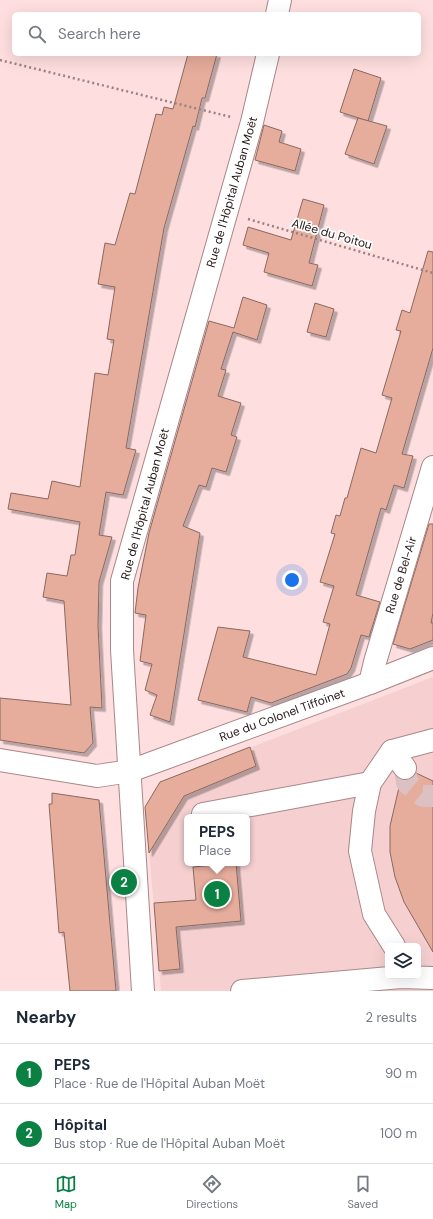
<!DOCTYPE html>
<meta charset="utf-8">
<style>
body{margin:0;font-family:"DM Sans",sans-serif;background:#f6f6f7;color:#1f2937}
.controls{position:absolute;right:12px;bottom:12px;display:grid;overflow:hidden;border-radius:6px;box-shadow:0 4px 16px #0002}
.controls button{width:36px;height:36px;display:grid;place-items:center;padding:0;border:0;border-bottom:1px solid #e0e1e3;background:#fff;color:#1f2937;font:20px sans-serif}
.you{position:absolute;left:292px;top:580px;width:14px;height:14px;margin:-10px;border:3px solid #fff;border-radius:50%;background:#1a73e8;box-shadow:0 0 0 6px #1a73e833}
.badge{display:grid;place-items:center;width:26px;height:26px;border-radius:50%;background:#0b8043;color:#fff;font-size:13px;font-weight:700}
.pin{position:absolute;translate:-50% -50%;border:2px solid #fff;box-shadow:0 1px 4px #0006}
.popup{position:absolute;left:184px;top:814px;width:66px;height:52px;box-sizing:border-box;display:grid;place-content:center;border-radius:6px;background:#fff;filter:drop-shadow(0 1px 3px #0005);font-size:13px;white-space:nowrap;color:#747a83}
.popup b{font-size:15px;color:#1f2937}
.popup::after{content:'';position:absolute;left:50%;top:100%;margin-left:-8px;border:8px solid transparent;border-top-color:#fff}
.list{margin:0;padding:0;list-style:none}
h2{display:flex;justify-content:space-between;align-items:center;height:52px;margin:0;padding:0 16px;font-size:17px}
h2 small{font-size:13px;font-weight:400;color:#747a83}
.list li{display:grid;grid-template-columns:26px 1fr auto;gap:12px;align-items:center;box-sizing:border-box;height:60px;padding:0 16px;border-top:1px solid #e0e1e3}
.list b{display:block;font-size:15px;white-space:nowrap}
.list p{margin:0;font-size:13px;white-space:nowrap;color:#747a83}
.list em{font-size:13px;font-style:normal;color:#747a83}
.icon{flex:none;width:22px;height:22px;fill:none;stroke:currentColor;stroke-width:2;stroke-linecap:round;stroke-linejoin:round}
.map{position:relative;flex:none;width:433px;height:991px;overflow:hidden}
.search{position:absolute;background:#fff;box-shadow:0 4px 16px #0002;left:12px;right:12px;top:12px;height:44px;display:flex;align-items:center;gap:10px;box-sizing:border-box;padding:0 14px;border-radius:6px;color:#747a83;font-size:15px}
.sheet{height:172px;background:#fff}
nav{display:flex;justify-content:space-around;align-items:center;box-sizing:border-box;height:56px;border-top:1px solid #e0e1e3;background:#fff;font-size:11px;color:#747a83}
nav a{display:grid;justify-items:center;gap:2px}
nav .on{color:#0b8043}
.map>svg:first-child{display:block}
.built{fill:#f6d0d1;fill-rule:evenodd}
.building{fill:#e6ac9c;stroke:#896960;filter:url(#shadow)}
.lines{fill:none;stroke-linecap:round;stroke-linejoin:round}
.minor-tunnel{stroke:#ddc0c1;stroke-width:22;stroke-dasharray:22 11;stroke-linecap:butt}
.minor-casing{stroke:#a98687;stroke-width:24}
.major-casing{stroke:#a98687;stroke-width:24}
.path{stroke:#998282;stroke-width:2.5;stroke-dasharray:2 3;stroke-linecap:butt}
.minor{stroke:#fff;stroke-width:22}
.major{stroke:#fff;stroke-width:22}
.labels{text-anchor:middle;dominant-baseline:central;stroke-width:3.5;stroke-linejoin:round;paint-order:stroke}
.street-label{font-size:12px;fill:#251818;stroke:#fff}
</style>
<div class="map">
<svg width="433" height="991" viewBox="0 0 433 991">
<defs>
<filter id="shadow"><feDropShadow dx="3.5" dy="3.5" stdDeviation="0" flood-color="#0004"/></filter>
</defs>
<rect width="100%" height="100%" fill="#fededf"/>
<path class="built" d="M 433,677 L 433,991 L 161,991 L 146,815 L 149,809 L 146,806 L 160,782 L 164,785 L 168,779 ZM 187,817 L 247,817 L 247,863 L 187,863 ZM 388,946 L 418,946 L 418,976 L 388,976 Z"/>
<g class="building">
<polygon points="188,54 217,54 205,98 202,98 195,127 193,126 164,228 126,448 136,450 123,495 106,492 99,535 112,537 99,582 98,626 102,708 90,707 93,743 84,753 0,740 0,698 71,705 64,601 43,597 47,573 67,576 71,555 75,555 80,522 8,509 11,493 48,499 52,481 80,487 95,373 108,375 114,340 107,339 115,287 98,284 105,243 115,245 130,193 135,194 156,114 162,115 164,107 173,109"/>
<polygon points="354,69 381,78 368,121 340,112"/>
<polygon points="358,118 387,126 374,164 345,154"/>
<polygon points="264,125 282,131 279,142 301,149 295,171 255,160"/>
<polygon points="303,199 324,205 309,263 318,265 312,286 264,272 269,253 243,245 248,227 291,240"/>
<polygon points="428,251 433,252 433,348 402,454 413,456 404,488 394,485 386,510 381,508 356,595 380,602 369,637 361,635 351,668 347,674 271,703 251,697 247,712 198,700 218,627 250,631 243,657 316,675 330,624 323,622 334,586 320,582 335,534 331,533 336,515 340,516 345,498 347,498 361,448 376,453 392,398 382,395 401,331 396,330 402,310 410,313"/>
<polygon points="243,297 267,305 257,340 233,332 221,369 226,370 218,396 241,403 231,435 237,437 226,472 212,468 206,487 199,485 183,526 200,533 170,722 150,715 157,695 145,690 152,664 140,661 146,615 135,613 138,588 149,533 209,321 234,328"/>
<polygon points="315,303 334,309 326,337 307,332"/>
<polygon points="429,524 433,524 433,613 431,623 433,623 433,640 410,649 393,644"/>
<polygon points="250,747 256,766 184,796 149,853 145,807 160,782"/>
<polygon points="416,773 433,781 433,952 404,902 395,877 390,852 390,826 400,783 401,780 412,778"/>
<polygon points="52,793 99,800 116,991 70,991 64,932 59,933 49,804 52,804"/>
<polygon points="236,863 241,921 176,927 180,969 159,971 154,903 196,900 193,867"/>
</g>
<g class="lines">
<polyline class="minor-tunnel" points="405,768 407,783 423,796 433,796"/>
<g class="minor-casing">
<g id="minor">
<polyline points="370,683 375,662 433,467"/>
<polyline points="392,751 405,768"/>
<polyline points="0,760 97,776 130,771 370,683 433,658"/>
<polyline points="203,814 370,783"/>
<polyline points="394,946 374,914 360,851 364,811 370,783 392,751 433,740"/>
<polyline points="242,991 401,977 433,978"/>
</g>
</g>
<g class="major-casing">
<g id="major">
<polyline points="277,14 280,0"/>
<polyline points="143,991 122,650 122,581 252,122 268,54"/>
</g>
</g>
<g class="path">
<polyline points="0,60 231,117"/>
<polyline points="248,219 433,273"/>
</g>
<use href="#minor" class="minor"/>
<use href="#major" class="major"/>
</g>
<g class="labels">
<g class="street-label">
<text transform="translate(232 192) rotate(-74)">Rue de l'Hôpital Auban Moët</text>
<text transform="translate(332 234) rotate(16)">Allée du Poitou</text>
<text transform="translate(145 504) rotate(-75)">Rue de l'Hôpital Auban Moët</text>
<text transform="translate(401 575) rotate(-73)">Rue de Bel-Air</text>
<text transform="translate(282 715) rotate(-20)">Rue du Colonel Tiffoinet</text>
</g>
</g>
</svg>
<div class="controls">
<button><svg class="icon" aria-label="layers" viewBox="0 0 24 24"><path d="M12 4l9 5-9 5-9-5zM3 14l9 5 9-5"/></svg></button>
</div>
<div class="you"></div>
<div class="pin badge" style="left:217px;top:894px">1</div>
<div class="popup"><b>PEPS</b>Place</div>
<div class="pin badge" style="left:124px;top:882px">2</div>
<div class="search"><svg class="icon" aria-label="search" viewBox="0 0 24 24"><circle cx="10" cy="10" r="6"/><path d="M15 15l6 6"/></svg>Search here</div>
</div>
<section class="sheet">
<h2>Nearby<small>2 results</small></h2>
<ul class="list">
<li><span class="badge">1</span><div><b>PEPS</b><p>Place · Rue de l'Hôpital Auban Moët</p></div><em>90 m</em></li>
<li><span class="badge">2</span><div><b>Hôpital</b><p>Bus stop · Rue de l'Hôpital Auban Moët</p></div><em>100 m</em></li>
</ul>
</section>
<nav>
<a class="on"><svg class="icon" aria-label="map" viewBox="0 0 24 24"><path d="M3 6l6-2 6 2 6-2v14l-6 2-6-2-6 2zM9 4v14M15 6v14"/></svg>Map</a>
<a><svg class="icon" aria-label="directions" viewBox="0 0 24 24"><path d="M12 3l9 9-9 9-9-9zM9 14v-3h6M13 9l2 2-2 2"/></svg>Directions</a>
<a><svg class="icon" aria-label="saved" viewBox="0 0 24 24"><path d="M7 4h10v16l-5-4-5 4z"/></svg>Saved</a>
</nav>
